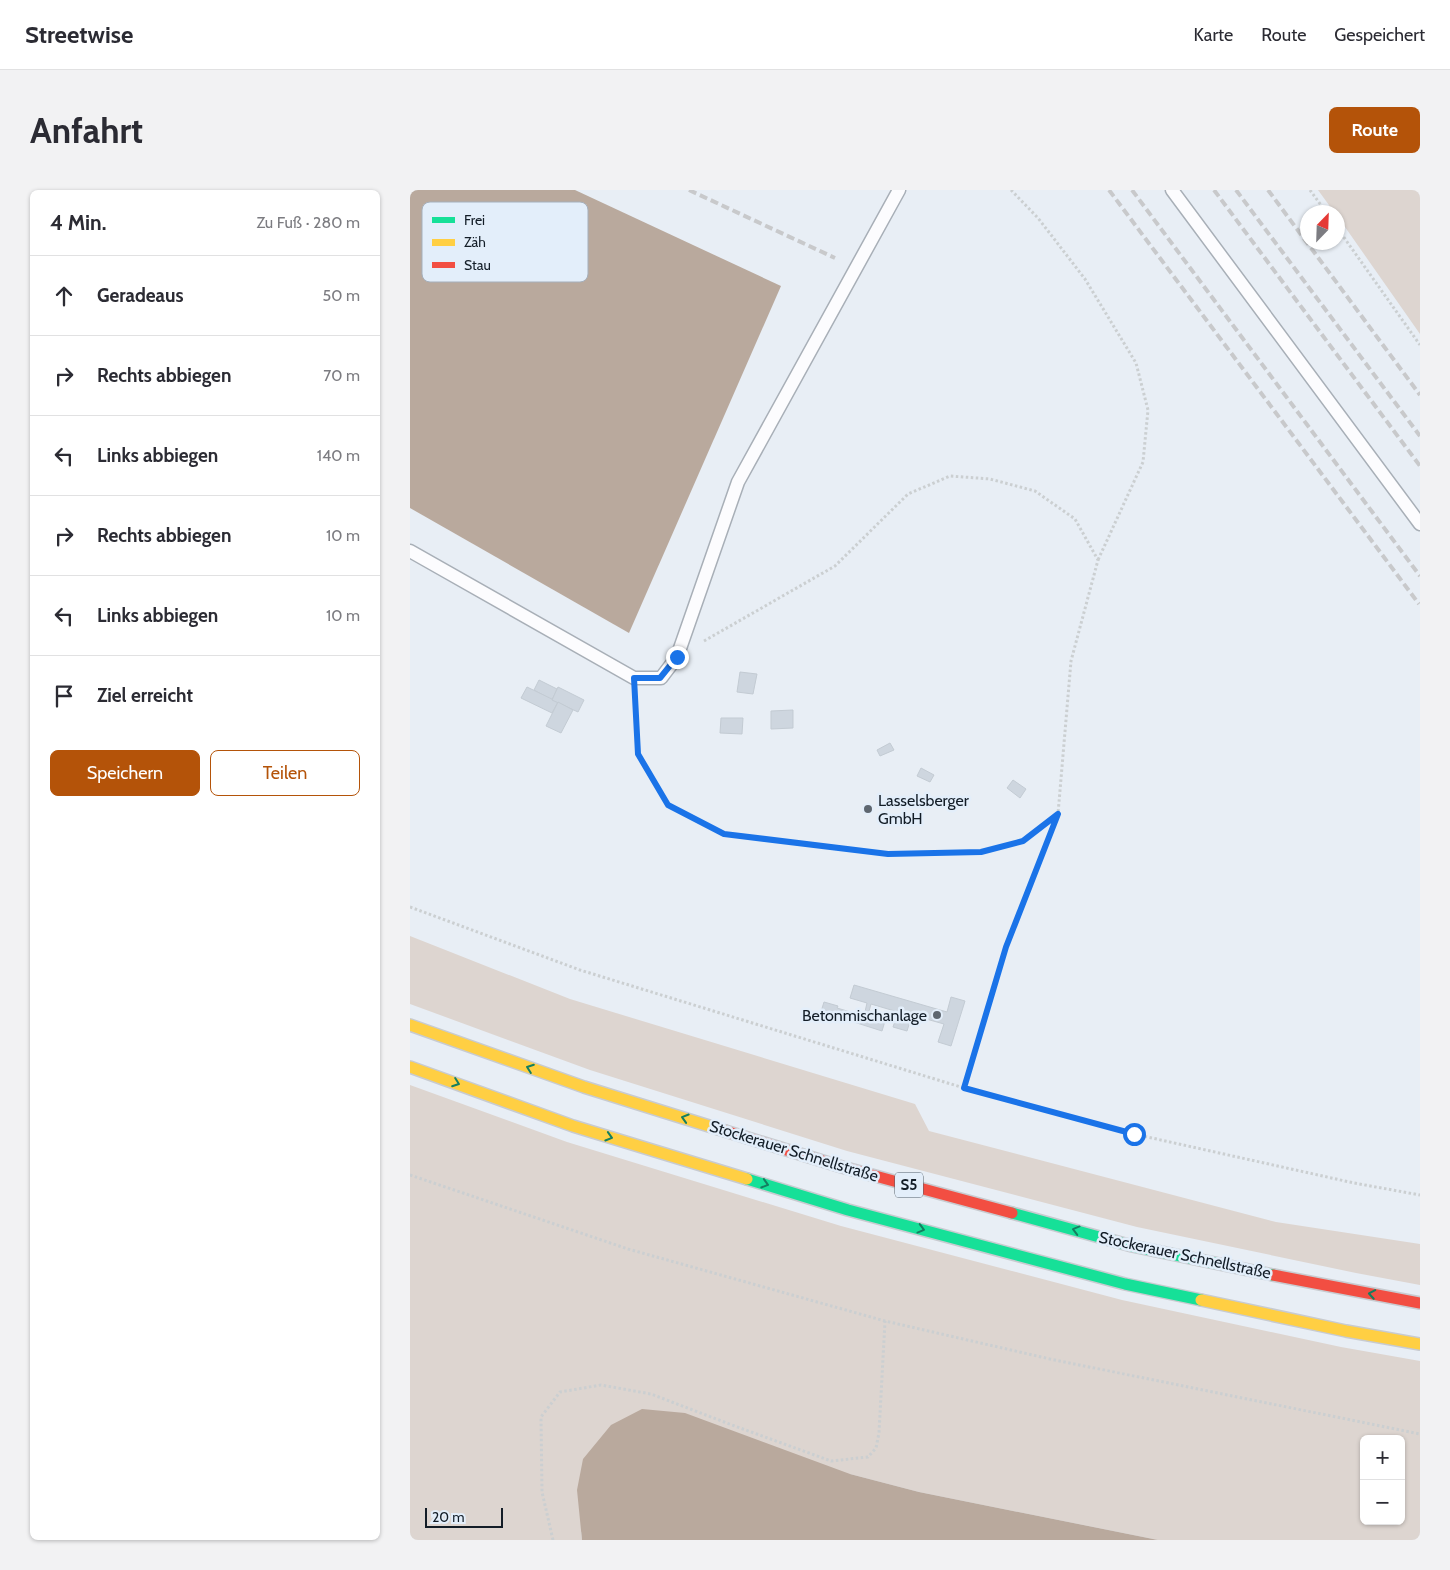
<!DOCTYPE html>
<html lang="de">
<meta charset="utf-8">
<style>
body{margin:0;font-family:Cabin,sans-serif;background:#f2f2f3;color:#2b2b33}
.controls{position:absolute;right:15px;bottom:15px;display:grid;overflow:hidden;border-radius:8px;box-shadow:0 1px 4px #0004}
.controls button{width:45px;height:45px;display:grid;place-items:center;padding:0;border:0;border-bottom:1px solid #e1e1e2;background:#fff;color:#2b2b33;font:25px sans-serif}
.compass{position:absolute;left:890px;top:15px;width:45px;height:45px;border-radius:50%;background:#fff;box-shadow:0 1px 4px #0004;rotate:23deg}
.scale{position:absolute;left:15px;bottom:12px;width:78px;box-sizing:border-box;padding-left:5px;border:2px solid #131d27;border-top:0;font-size:14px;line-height:18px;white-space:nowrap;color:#131d27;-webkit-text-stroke:4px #e3eefa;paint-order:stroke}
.stop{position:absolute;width:15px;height:15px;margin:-11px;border:4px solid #1a73e8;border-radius:50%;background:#fff}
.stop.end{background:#1a73e8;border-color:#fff;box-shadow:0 1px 5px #0008}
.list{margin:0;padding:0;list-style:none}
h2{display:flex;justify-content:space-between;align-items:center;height:65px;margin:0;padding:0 20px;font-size:21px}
h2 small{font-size:16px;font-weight:400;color:#7c7c81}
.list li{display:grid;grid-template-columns:32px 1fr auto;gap:15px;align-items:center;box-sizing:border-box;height:80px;padding:0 20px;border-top:1px solid #e1e1e2}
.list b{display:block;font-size:19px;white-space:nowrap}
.list em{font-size:16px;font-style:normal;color:#7c7c81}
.actions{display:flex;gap:10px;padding:15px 20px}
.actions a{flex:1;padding:11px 0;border:1px solid #b45309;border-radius:8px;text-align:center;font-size:18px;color:#b45309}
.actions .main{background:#b45309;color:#fff}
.icon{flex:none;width:28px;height:28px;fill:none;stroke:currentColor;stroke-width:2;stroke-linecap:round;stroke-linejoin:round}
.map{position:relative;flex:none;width:1010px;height:1350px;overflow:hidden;border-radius:8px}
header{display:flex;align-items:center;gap:30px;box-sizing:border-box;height:70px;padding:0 25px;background:#fff;border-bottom:1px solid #e1e1e2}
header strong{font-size:24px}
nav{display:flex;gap:28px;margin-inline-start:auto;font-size:18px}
.intro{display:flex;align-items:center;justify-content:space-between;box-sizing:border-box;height:120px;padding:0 30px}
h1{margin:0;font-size:35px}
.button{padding:12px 22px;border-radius:8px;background:#b45309;color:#fff;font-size:18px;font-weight:700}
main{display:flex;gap:30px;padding:0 30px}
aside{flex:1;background:#fff;border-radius:8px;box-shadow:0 1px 4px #0004}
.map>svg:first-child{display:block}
.green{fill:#ddd5d0;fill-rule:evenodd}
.water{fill:#b9a99d}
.building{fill:#ced6df;stroke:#c3cbd3}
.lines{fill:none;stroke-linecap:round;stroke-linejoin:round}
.lane-casing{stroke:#a8afb7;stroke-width:15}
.fast-casing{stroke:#c8cbd0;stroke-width:14}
.slow-casing{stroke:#c8cbd0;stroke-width:14}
.jam-casing{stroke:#c8cbd0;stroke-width:14}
.path{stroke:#cbcfd1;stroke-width:3;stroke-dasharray:2.5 2.5;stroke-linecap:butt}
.lane{stroke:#fcfcfe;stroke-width:12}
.fast{stroke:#16e098;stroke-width:11}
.slow{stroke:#ffcf43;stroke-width:11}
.jam{stroke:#f24e42;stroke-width:11}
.rail{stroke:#c8c9cb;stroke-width:4;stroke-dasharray:8 4;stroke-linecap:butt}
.oneway{stroke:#147e60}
.route{stroke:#1a73e8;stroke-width:6}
.poi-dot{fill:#5e666f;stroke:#e3eefa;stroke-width:2}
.labels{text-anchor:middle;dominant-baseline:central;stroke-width:5;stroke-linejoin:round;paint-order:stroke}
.shield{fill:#e3eefa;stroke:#515c66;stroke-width:1}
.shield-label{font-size:15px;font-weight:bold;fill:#131d27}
.poi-label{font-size:16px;fill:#131d27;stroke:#e3eefa;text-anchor:start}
.street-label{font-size:16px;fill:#131d27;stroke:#e3eefa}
.key{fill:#e3eefa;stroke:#a5afbb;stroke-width:1}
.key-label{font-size:14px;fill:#131d27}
</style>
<header>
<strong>Streetwise</strong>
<nav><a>Karte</a><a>Route</a><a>Gespeichert</a></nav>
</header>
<div class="intro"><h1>Anfahrt</h1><a class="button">Route</a></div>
<main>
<aside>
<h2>4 Min.<small>Zu Fuß · 280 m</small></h2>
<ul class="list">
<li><svg class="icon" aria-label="ahead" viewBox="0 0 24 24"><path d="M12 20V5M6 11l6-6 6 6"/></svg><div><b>Geradeaus</b></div><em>50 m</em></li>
<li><svg class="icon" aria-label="right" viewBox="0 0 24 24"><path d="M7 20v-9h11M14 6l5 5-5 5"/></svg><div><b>Rechts abbiegen</b></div><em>70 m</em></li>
<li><svg class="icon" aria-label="left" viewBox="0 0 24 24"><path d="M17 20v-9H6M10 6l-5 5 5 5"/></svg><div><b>Links abbiegen</b></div><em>140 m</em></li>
<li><svg class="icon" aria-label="right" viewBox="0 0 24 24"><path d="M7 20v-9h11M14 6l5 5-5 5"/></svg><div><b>Rechts abbiegen</b></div><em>10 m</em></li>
<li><svg class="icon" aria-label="left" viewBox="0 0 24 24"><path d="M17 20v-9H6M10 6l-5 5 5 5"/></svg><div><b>Links abbiegen</b></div><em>10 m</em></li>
<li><svg class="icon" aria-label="arrive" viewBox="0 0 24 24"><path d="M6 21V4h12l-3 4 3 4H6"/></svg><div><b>Ziel erreicht</b></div></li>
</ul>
<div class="actions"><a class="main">Speichern</a><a>Teilen</a></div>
</aside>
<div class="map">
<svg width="1010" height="1350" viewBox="0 0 1010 1350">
<rect width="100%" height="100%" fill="#e8eef5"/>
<g class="green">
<polygon points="908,0 1010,0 1010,144 928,27 928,22 924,22"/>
<polygon points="0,746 160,809 505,914 519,941 866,1032 1010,1054 1010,1095 946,1083 727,1037 437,961 180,880 0,814"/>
<path d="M 0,895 L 157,952 L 431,1036 L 712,1110 L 931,1157 L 1010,1171 L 1010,1350 L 748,1350 L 509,1302 L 440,1284 L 171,1342 L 172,1350 L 0,1350 ZM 954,1249 L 991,1249 L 991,1331 L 954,1331 Z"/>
</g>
<g class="water">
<polygon points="0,0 165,0 371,96 219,443 0,318"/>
<polygon points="232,1219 275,1223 440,1284 509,1302 748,1350 172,1350 167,1300 173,1269 201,1235"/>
</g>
<g class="building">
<polygon points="330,482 347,484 343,504 327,502"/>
<polygon points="129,490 147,499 142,510 124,500"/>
<polygon points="117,497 148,512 142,523 111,508"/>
<polygon points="148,497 174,510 168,522 142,510"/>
<polygon points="148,512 163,520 151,543 136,536"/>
<polygon points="383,520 383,538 361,539 361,521"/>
<polygon points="311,528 333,528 332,544 310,543"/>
<polygon points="480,553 484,560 470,566 467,560"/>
<polygon points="511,578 524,585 520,592 507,586"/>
<polygon points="603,590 616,599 610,608 597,598"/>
<polygon points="444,795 537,822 541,807 555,811 541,856 528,852 534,834 502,825 497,841 483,837 488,822 461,814 458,825 475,831 472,841 425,826 424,829 410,825 414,812 428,816 427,818 454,826 457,813 440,808"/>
</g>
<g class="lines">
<g class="lane-casing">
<g id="lane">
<polyline points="762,0 1010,334"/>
<polyline points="0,361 224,488 251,488 267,467 328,292 489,0"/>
</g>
</g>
<g class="fast-casing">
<g id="fast">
<polyline points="337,989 438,1020 715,1094 791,1110"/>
<polyline points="602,1023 722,1056 863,1085"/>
</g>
</g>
<g class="slow-casing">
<g id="slow">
<polyline points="0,835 174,897 315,941"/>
<polyline points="0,877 163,936 337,989"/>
<polyline points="791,1110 936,1141 1010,1154"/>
</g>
</g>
<g class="jam-casing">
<g id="jam">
<polyline points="315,941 432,977 602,1023"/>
<polyline points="863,1085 1010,1113"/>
</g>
</g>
<g class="path">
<polyline points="601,0 628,28 675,89 726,173 738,220 733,272 688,370"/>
<polyline points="900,0 916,22"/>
<polyline points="928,39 1010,155"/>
<polyline points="294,451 425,376 498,304 540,286 580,289 625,301 665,329 688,370 661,471 648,624 596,757 554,898"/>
<polyline points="225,506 228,564 258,615 314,644 478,664 571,662 613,651 648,624"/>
<polyline points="0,717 170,780 554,898 724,944 944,993 1010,1005"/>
<polyline points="0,985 218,1059 475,1131 640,1169 1010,1244"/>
<polyline points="143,1350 132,1302 131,1227 150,1202 191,1195 241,1204 322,1235 421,1271 458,1267 466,1258 469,1243 475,1131"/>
</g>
<use href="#lane" class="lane"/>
<use href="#fast" class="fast"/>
<use href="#slow" class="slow"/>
<use href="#jam" class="jam"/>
<g class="rail">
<polyline points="279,0 425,68"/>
<polyline points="699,0 1009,414"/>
<polyline points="722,0 1010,386"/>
<polyline points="804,0 1010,276"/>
<polyline points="826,0 1010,246"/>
<polyline points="858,0 1010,205"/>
</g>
</g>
<defs><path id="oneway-chevron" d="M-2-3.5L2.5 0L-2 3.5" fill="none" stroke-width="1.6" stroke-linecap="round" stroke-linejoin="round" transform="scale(1.25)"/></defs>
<g class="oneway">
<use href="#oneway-chevron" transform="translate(120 878) rotate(-160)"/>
<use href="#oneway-chevron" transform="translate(46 893) rotate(20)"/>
<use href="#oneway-chevron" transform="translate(275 928) rotate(-163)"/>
<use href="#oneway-chevron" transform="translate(199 947) rotate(17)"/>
<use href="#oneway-chevron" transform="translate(355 994) rotate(17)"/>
<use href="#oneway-chevron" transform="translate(511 1039) rotate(15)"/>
<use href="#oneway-chevron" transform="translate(666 1040) rotate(-165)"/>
<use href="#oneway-chevron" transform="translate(962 1104) rotate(-170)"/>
</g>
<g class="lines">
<polyline class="route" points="267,467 250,488 224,488 228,564 258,615 314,644 478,664 571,662 613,651 648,624 596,757 554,898 724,944"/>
</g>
<g class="poi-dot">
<circle cx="458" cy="619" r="5"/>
<circle cx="527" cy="825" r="5"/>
</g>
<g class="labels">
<rect class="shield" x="485" y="982.5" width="28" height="25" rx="4"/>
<g class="shield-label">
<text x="499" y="995">S5</text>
</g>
<g class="poi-label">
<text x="468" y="610">Lasselsberger<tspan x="468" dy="18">GmbH</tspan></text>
<text x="517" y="825" text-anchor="end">Betonmischanlage</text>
</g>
<g class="street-label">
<text transform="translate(384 961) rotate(17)">Stockerauer Schnellstraße</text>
<text transform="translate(775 1065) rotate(12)">Stockerauer Schnellstraße</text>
</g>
</g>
<rect x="12" y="12" width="166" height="80" rx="8" class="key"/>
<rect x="22" y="27" width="23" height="6" fill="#16e098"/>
<rect x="22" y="49" width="23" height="7" fill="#ffcf43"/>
<rect x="22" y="72" width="23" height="6" fill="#f24e42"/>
<g class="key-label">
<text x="54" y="35">Frei</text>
<text x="54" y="57">Zäh</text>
<text x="54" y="80">Stau</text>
</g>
</svg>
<div class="controls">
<button>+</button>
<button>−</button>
</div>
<svg class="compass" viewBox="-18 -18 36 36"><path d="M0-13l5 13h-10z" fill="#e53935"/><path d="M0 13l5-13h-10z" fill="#7c7c81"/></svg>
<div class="scale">20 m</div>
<div class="stop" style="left:724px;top:944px"></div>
<div class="stop end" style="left:267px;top:467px"></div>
</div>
</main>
